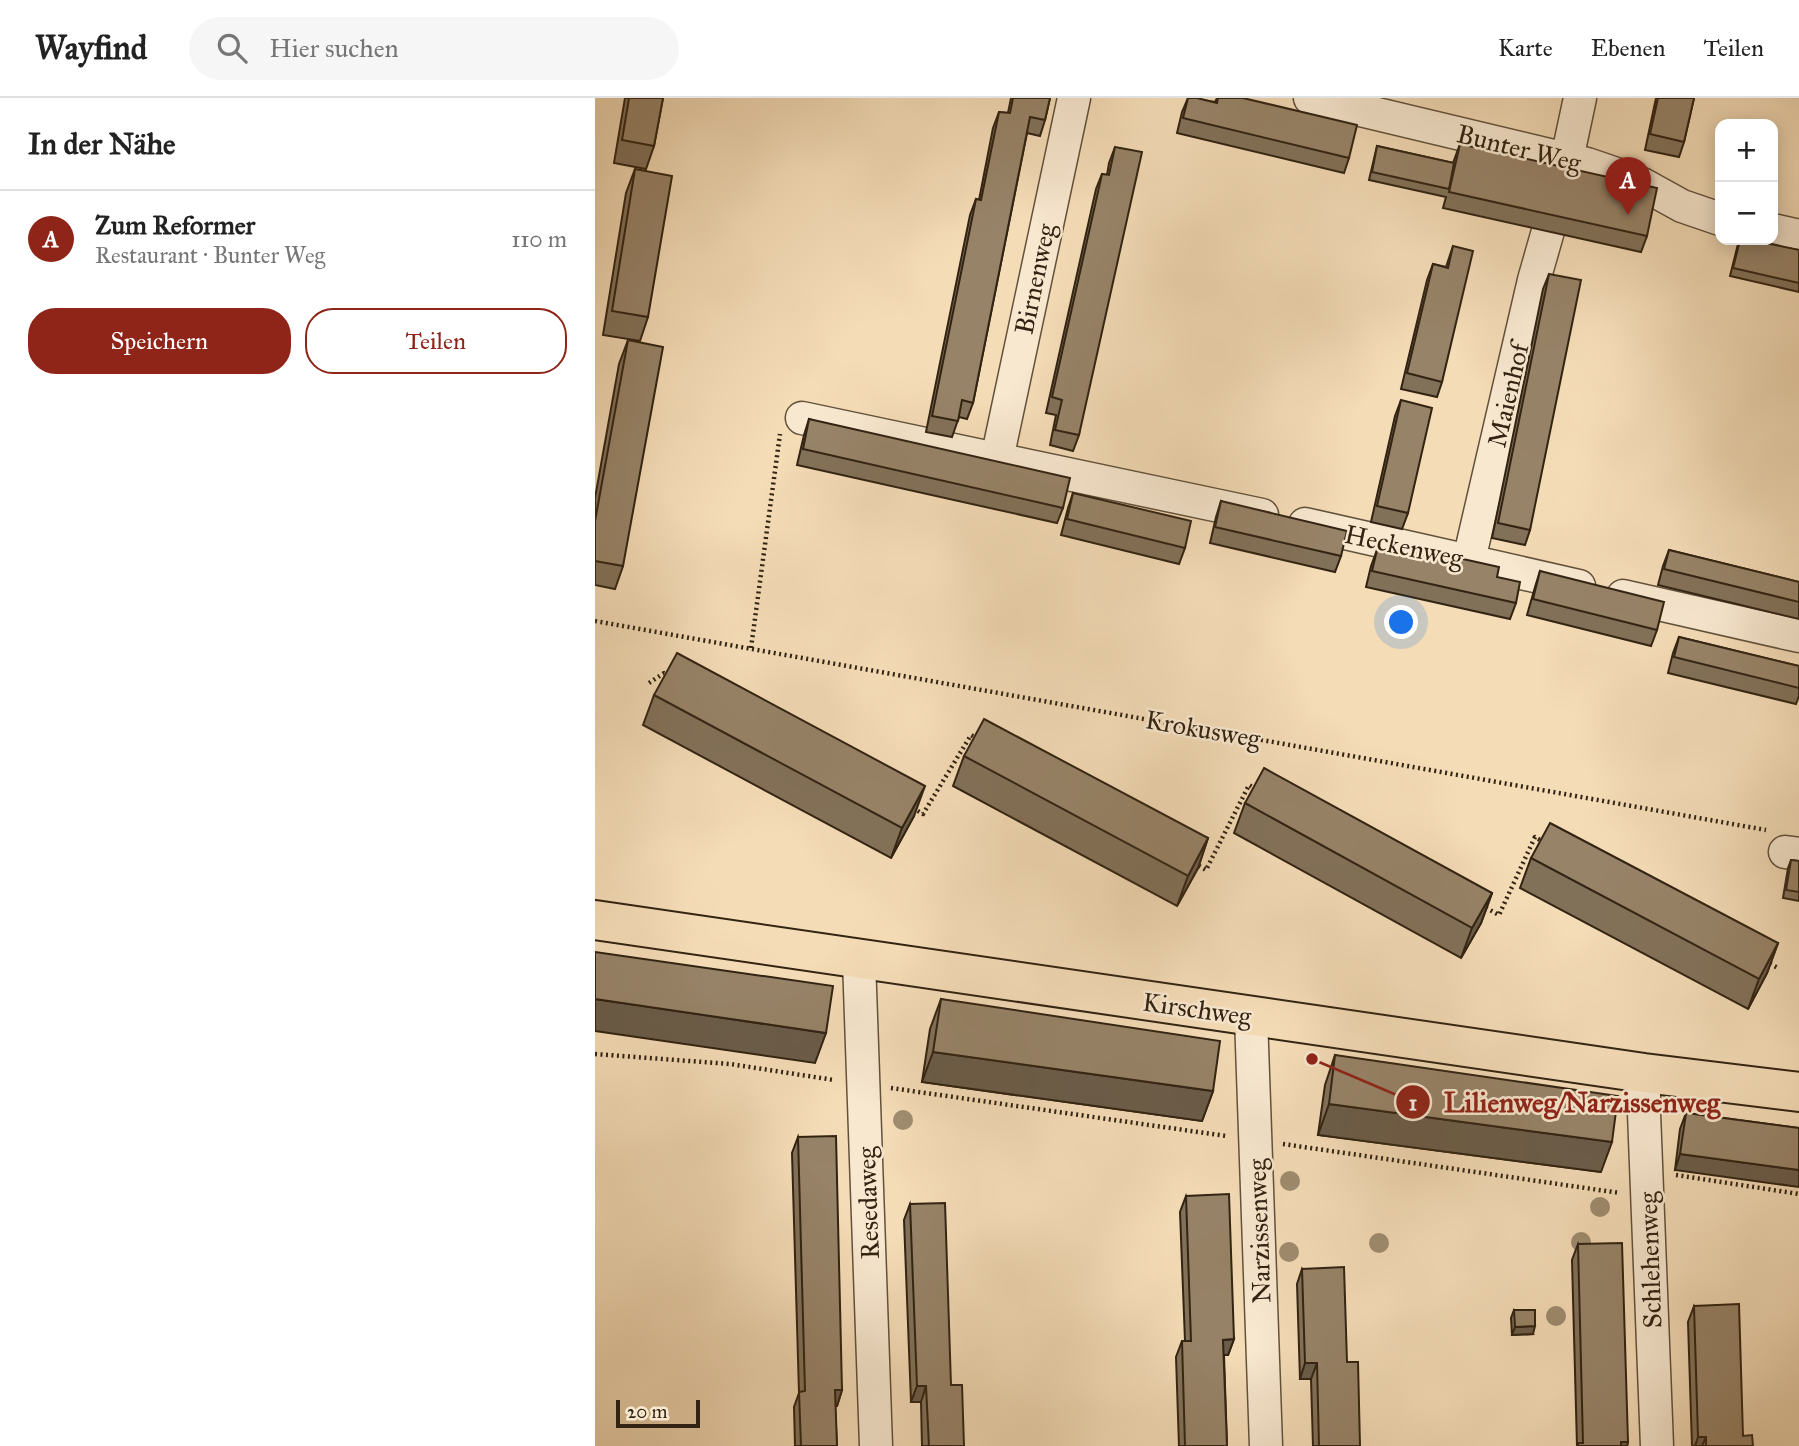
<!DOCTYPE html>
<html lang="de">
<meta charset="utf-8">
<style>
body{margin:0;font-family:"IM FELL Great Primer",serif;background:#f6f6f6;color:#222}
.controls{position:absolute;right:21px;top:21px;display:grid;overflow:hidden;border-radius:14px;box-shadow:0 4px 18px #0003}
.controls button{width:63px;height:63px;display:grid;place-items:center;padding:0;border:0;border-bottom:2px solid #e0e0e0;background:#fff;color:#222;font:35px sans-serif}
.scale{position:absolute;left:21px;bottom:18px;width:84px;box-sizing:border-box;padding-left:7px;border:4px solid #322312;border-top:0;font-size:19px;line-height:24px;white-space:nowrap;color:#322312;-webkit-text-stroke:5px #f8e8d0;paint-order:stroke}
.you{position:absolute;left:807px;top:525px;width:24px;height:24px;margin:-18px;border:5px solid #fff;border-radius:50%;background:#1a73e8;box-shadow:0 0 0 10px #1a73e833}
.badge{display:grid;place-items:center;width:46px;height:46px;border-radius:50%;background:#8f2418;color:#fff;font-size:23px;font-weight:700}
.pin{position:absolute;translate:-50% -58px;filter:drop-shadow(0 2px 4px #0008)}
.pin::after{content:'';position:absolute;top:37px;width:24px;height:21px;background:inherit;clip-path:polygon(0 0,100% 0,50% 100%)}
.list{margin:0;padding:0;list-style:none}
h2{display:flex;justify-content:space-between;align-items:center;height:91px;margin:0;padding:0 28px;font-size:30px}
h2 small{font-size:23px;font-weight:400;color:#767676}
.list li{display:grid;grid-template-columns:46px 1fr auto;gap:21px;align-items:center;box-sizing:border-box;height:98px;padding:0 28px;border-top:2px solid #e0e0e0}
.list b{display:block;font-size:26px;white-space:nowrap}
.list p{margin:0;font-size:23px;white-space:nowrap;color:#767676}
.list em{font-size:23px;font-style:normal;color:#767676}
.actions{display:flex;gap:14px;padding:21px 28px}
.actions a{flex:1;padding:16px 0;border:2px solid #8f2418;border-radius:28px;text-align:center;font-size:24px;color:#8f2418}
.actions .main{background:#8f2418;color:#fff}
.icon{flex:none;width:38px;height:38px;fill:none;stroke:currentColor;stroke-width:2;stroke-linecap:round;stroke-linejoin:round}
.map{position:relative;flex:none;width:1204px;height:1348px;overflow:hidden}
header{display:flex;align-items:center;gap:42px;box-sizing:border-box;height:98px;padding:0 35px;background:#fff;border-bottom:2px solid #e0e0e0}
header strong{font-size:33px}
nav{display:flex;gap:38px;margin-inline-start:auto;font-size:24px}
.search{width:490px;height:63px;background:#f6f6f6;display:flex;align-items:center;gap:18px;box-sizing:border-box;padding:0 24px;border-radius:38px;color:#767676;font-size:26px}
main{display:flex}
aside{flex:1;background:#fff}
.map>svg:first-child{display:block}
.lines{fill:none;stroke-linecap:round;stroke-linejoin:round}
.minor-casing{stroke:#62513b;stroke-width:35}
.major-casing{stroke:#322312;stroke-width:42}
.path{stroke:#322312;stroke-width:4.5;stroke-dasharray:2 3.5;stroke-linecap:butt}
.minor{stroke:#f8e8d0;stroke-width:32}
.major{stroke:#f4dcb7;stroke-width:38}
.tree{fill:#9f8c6f}
.wall{fill:#827159;stroke:#322312;stroke-width:2}
.shaded-wall{fill:#6a5c49;stroke:#322312;stroke-width:2}
.building{fill:#978368;stroke:#322312;stroke-width:2}
.labels{text-anchor:middle;dominant-baseline:central;stroke-width:5;stroke-linejoin:round;paint-order:stroke}
.street-label{font-size:26px;fill:#322312;stroke:#f8e8d0}
.leader{fill:none;stroke:#8f2418;stroke-width:2.5}
.callout-dot{fill:#8f2418;stroke:#f8e8d0;stroke-width:2.5}
.mark-label{font-size:21px;text-anchor:middle;font-weight:bold;fill:#fff}
.callout-label{font-size:28px;text-anchor:middle;font-weight:bold;fill:#8f2418;stroke:#f8e8d0;stroke-width:5;stroke-linejoin:round;paint-order:stroke}
</style>
<header>
<strong>Wayfind</strong>
<div class="search"><svg class="icon" aria-label="search" viewBox="0 0 24 24"><circle cx="10" cy="10" r="6"/><path d="M15 15l6 6"/></svg>Hier suchen</div>
<nav><a>Karte</a><a>Ebenen</a><a>Teilen</a></nav>
</header>
<main>
<aside>
<h2>In der Nähe<small></small></h2>
<ul class="list">
<li><span class="badge">A</span><div><b>Zum Reformer</b><p>Restaurant · Bunter Weg</p></div><em>110 m</em></li>
</ul>
<div class="actions"><a class="main">Speichern</a><a>Teilen</a></div>
</aside>
<div class="map">
<svg width="1204" height="1348" viewBox="0 0 1204 1348">
<rect width="100%" height="100%" fill="#f4dcb7"/>
<filter id="stains"><feTurbulence type="fractalNoise" baseFrequency=".00286" numOctaves="4"/><feColorMatrix values="0 0 0 0 .2 0 0 0 0 .09 0 0 0 0 .02 0 0 0 .5 -.17"/></filter>
<radialGradient id="worn" r=".72"><stop offset=".6" stop-color="#630" stop-opacity="0"/><stop offset="1" stop-color="#630" stop-opacity=".3"/></radialGradient>
<g class="lines">
<g class="minor-casing">
<g id="minor">
<polyline points="715,0 992,66 1030,79 1049,87 1087,108 1125,121"/>
<polyline points="972,61 985,0"/>
<polyline points="1178,132 1204,138"/>
<polyline points="207,320 667,417"/>
<polyline points="402,361 479,0"/>
<polyline points="710,426 984,488"/>
<polyline points="874,462 939,182 953,133"/>
<polyline points="1028,498 1204,538"/>
<polyline points="1190,754 1204,756"/>
<polyline points="264,862 281,1348"/>
<polyline points="656,919 671,1348"/>
<polyline points="1049,975 1049,1015 1062,1348"/>
</g>
</g>
<g class="major-casing">
<polyline id="major" points="0,822 1049,975 1204,994"/>
</g>
<g class="path">
<polyline points="0,523 1171,732"/>
<polyline points="156,550 185,336"/>
<polyline points="54,585 69,575 74,577"/>
<polyline points="318,710 328,716 376,637 385,642"/>
<polyline points="599,765 611,772 654,687 661,691"/>
<polyline points="886,807 904,817 940,739 950,745"/>
<polyline points="1170,863 1183,870"/>
<polyline points="0,956 135,966 239,982"/>
<polyline points="296,990 631,1038"/>
<polyline points="688,1046 1025,1095"/>
<polyline points="1081,1077 1204,1096"/>
</g>
<use href="#minor" class="minor"/>
<use href="#major" class="major"/>
</g>
<g class="tree">
<circle cx="308" cy="1022" r="10"/>
<circle cx="695" cy="1083" r="10"/>
<circle cx="1005" cy="1109" r="10"/>
<circle cx="986" cy="1144" r="10"/>
<circle cx="784" cy="1145" r="10"/>
<circle cx="694" cy="1154" r="10"/>
<circle cx="961" cy="1218" r="10"/>
</g>
<g class="wall">
<polygon points="30,0 68,0 59,48 51,71 19,65"/>
<polygon points="416,0 455,0 450,22 445,38 432,35 378,305 372,321 364,319 357,339 331,334 375,117 381,101 384,102 398,30 404,14 413,15"/>
<polygon points="593,0 620,4 622,0 648,0 754,60 749,75 582,35 587,14"/>
<polygon points="1061,0 1099,0 1089,44 1084,59 1050,52"/>
<polygon points="865,46 1052,138 1046,154 848,110 851,99 774,82 782,48 858,65"/>
<polygon points="520,49 484,337 478,353 455,347 461,317 451,315 501,91 507,76 512,77 514,65"/>
<polygon points="40,71 53,219 45,243 8,237 31,95"/>
<polygon points="1144,142 1204,152 1204,194 1135,178"/>
<polygon points="858,148 847,284 842,299 806,291 832,182 838,166 851,169"/>
<polygon points="954,176 935,432 930,447 897,440 948,191"/>
<polygon points="33,242 28,468 20,491 0,487 0,400 24,266"/>
<polygon points="806,302 813,415 807,431 776,424 800,318"/>
<polygon points="214,321 468,410 462,425 202,367 209,337"/>
<polygon points="478,395 590,450 584,466 466,437 473,410"/>
<polygon points="626,403 746,458 740,474 615,445 621,419"/>
<polygon points="814,449 902,479 921,505 915,521 771,489 776,468 782,452 810,458"/>
<polygon points="1074,452 1204,484 1204,521 1063,487 1068,468"/>
<polygon points="945,473 1062,532 1056,548 932,517 940,489"/>
<polygon points="1084,539 1204,568 1204,598 1201,606 1073,575 1078,555"/>
<polygon points="59,597 319,718 296,760 48,627"/>
<polygon points="369,658 613,740 603,770 582,808 358,688"/>
<polygon points="650,705 897,795 886,825 866,860 639,735"/>
<polygon points="936,760 1183,845 1172,875 1153,911 925,790"/>
<polygon points="1196,762 1204,763 1204,803 1188,800 1193,770"/>
<polygon points="346,901 618,993 607,1023 327,984 335,931"/>
<polygon points="740,957 1006,1074 723,1037 730,987"/>
<polygon points="1091,1015 1204,1030 1080,1072 1085,1031"/>
<polygon points="203,1039 247,1292 242,1308 240,1308 242,1348 200,1348 199,1309 204,1295 197,1055"/>
<polygon points="591,1098 639,1241 633,1257 629,1257 632,1348 584,1348 581,1259 587,1243 590,1243 585,1114"/>
<polygon points="315,1106 356,1287 369,1348 327,1348 326,1304 316,1304 309,1122"/>
<polygon points="983,1146 1033,1344 1032,1348 982,1348 977,1162"/>
<polygon points="707,1171 752,1264 765,1348 718,1348 716,1281 705,1281 702,1186"/>
<polygon points="1099,1208 1148,1338 1158,1348 1097,1348 1093,1224"/>
<polygon points="919,1212 938,1236 917,1237 916,1220"/>
</g>
<g class="shaded-wall">
<polygon points="330,688 319,718 296,760 307,730"/>
<polygon points="613,740 603,770 582,808 593,778"/>
<polygon points="897,795 886,825 866,860 877,830"/>
<polygon points="1183,845 1172,875 1153,911 1164,881"/>
<polygon points="0,901 231,935 220,965 0,933"/>
<polygon points="338,954 618,993 607,1023 327,984"/>
<polygon points="734,1006 1017,1044 1006,1074 723,1037"/>
<polygon points="1085,1056 1204,1072 1204,1089 1080,1072"/>
<polygon points="940,1228 938,1236 917,1237 920,1229"/>
<polygon points="639,1241 633,1257 622,1257 628,1242"/>
<polygon points="710,1265 722,1265 716,1281 705,1281"/>
<polygon points="322,1288 331,1288 326,1304 316,1304"/>
<polygon points="240,1292 247,1292 242,1308 234,1308"/>
<polygon points="1103,1339 1111,1339 1107,1348 1100,1348"/>
<polygon points="1026,1344 1033,1344 1032,1348 1025,1348"/>
</g>
<g class="building">
<polygon points="34,0 68,0 59,48 27,42"/>
<polygon points="418,0 455,0 450,22 435,19 378,305 367,302 363,323 337,318 381,101 386,102 404,14 415,15"/>
<polygon points="593,0 602,0 622,5 623,0 648,0 762,27 754,60 588,20"/>
<polygon points="1063,0 1099,0 1089,44 1055,36"/>
<polygon points="865,46 1062,90 1052,138 854,94"/>
<polygon points="782,48 859,65 854,91 777,74"/>
<polygon points="520,49 547,54 484,337 460,332 467,302 457,299 507,76 514,77"/>
<polygon points="40,71 77,78 53,219 17,213"/>
<polygon points="1145,142 1158,142 1204,152 1204,185 1138,170"/>
<polygon points="858,148 878,153 847,284 812,275 838,166 853,170"/>
<polygon points="954,176 986,182 935,432 903,425"/>
<polygon points="33,242 68,249 28,468 0,463 0,423"/>
<polygon points="806,302 837,310 813,415 782,408"/>
<polygon points="214,321 475,380 468,410 208,351"/>
<polygon points="478,395 596,423 590,450 472,421"/>
<polygon points="626,403 752,433 746,458 620,429"/>
<polygon points="814,449 904,469 902,479 925,484 921,505 777,473 782,452 811,458"/>
<polygon points="1074,452 1204,484 1204,504 1069,471"/>
<polygon points="945,473 1069,504 1062,532 938,501"/>
<polygon points="1084,539 1204,568 1204,590 1079,559"/>
<polygon points="82,555 330,688 307,730 59,597"/>
<polygon points="389,621 613,740 593,778 369,658"/>
<polygon points="669,670 897,795 877,830 650,705"/>
<polygon points="955,725 1183,845 1164,881 936,760"/>
<polygon points="1196,762 1204,763 1204,794 1191,792"/>
<polygon points="0,854 238,888 231,935 0,901"/>
<polygon points="346,901 625,943 618,993 338,954"/>
<polygon points="740,957 1023,998 1017,1044 734,1006"/>
<polygon points="1091,1015 1204,1030 1204,1072 1085,1056"/>
<polygon points="241,1038 247,1292 240,1292 242,1348 206,1348 204,1294 210,1293 203,1039"/>
<polygon points="634,1096 639,1241 628,1242 632,1348 590,1348 587,1243 596,1243 591,1098"/>
<polygon points="350,1105 356,1287 367,1287 369,1348 334,1348 331,1288 322,1288 315,1106"/>
<polygon points="1027,1145 1033,1344 1026,1344 1026,1348 983,1348 983,1345 988,1345 983,1146"/>
<polygon points="749,1169 752,1264 763,1264 765,1348 724,1348 722,1265 710,1265 707,1171"/>
<polygon points="1144,1206 1148,1338 1157,1337 1158,1348 1111,1348 1111,1339 1103,1339 1099,1208"/>
<polygon points="919,1212 940,1212 940,1228 920,1229"/>
</g>
<g class="labels">
<g class="street-label">
<text transform="translate(924 50) rotate(14)">Bunter Weg</text>
<text transform="translate(440 181) rotate(-78)">Birnenweg</text>
<text transform="translate(913 297) rotate(-77)">Maienhof</text>
<text transform="translate(809 448) rotate(12)">Heckenweg</text>
<text transform="translate(608 631) rotate(10)">Krokusweg</text>
<text transform="translate(602 911) rotate(8)">Kirschweg</text>
<text transform="translate(273 1105) rotate(-92)">Resedaweg</text>
<text transform="translate(664 1133) rotate(-92)">Narzissenweg</text>
<text transform="translate(1055 1162) rotate(-92)">Schlehenweg</text>
</g>
</g>
<path class="leader" d="M717 961L818 1004"/>
<g class="callout-dot">
<circle cx="717" cy="961" r="7"/>
<circle cx="818" cy="1004" r="18"/>
</g>
<g class="mark-label">
<text x="818" y="1012">1</text>
</g>
<g class="callout-label">
<text x="987" y="1014">Lilienweg/Narzissenweg</text>
</g>
<rect width="100%" height="100%" filter="url(#stains)"/>
<rect width="100%" height="100%" fill="url(#worn)"/>
</svg>
<div class="controls">
<button>+</button>
<button>−</button>
</div>
<div class="scale">20 m</div>
<div class="you"></div>
<div class="pin badge" style="left:1033px;top:117px">A</div>
</div>
</main>
